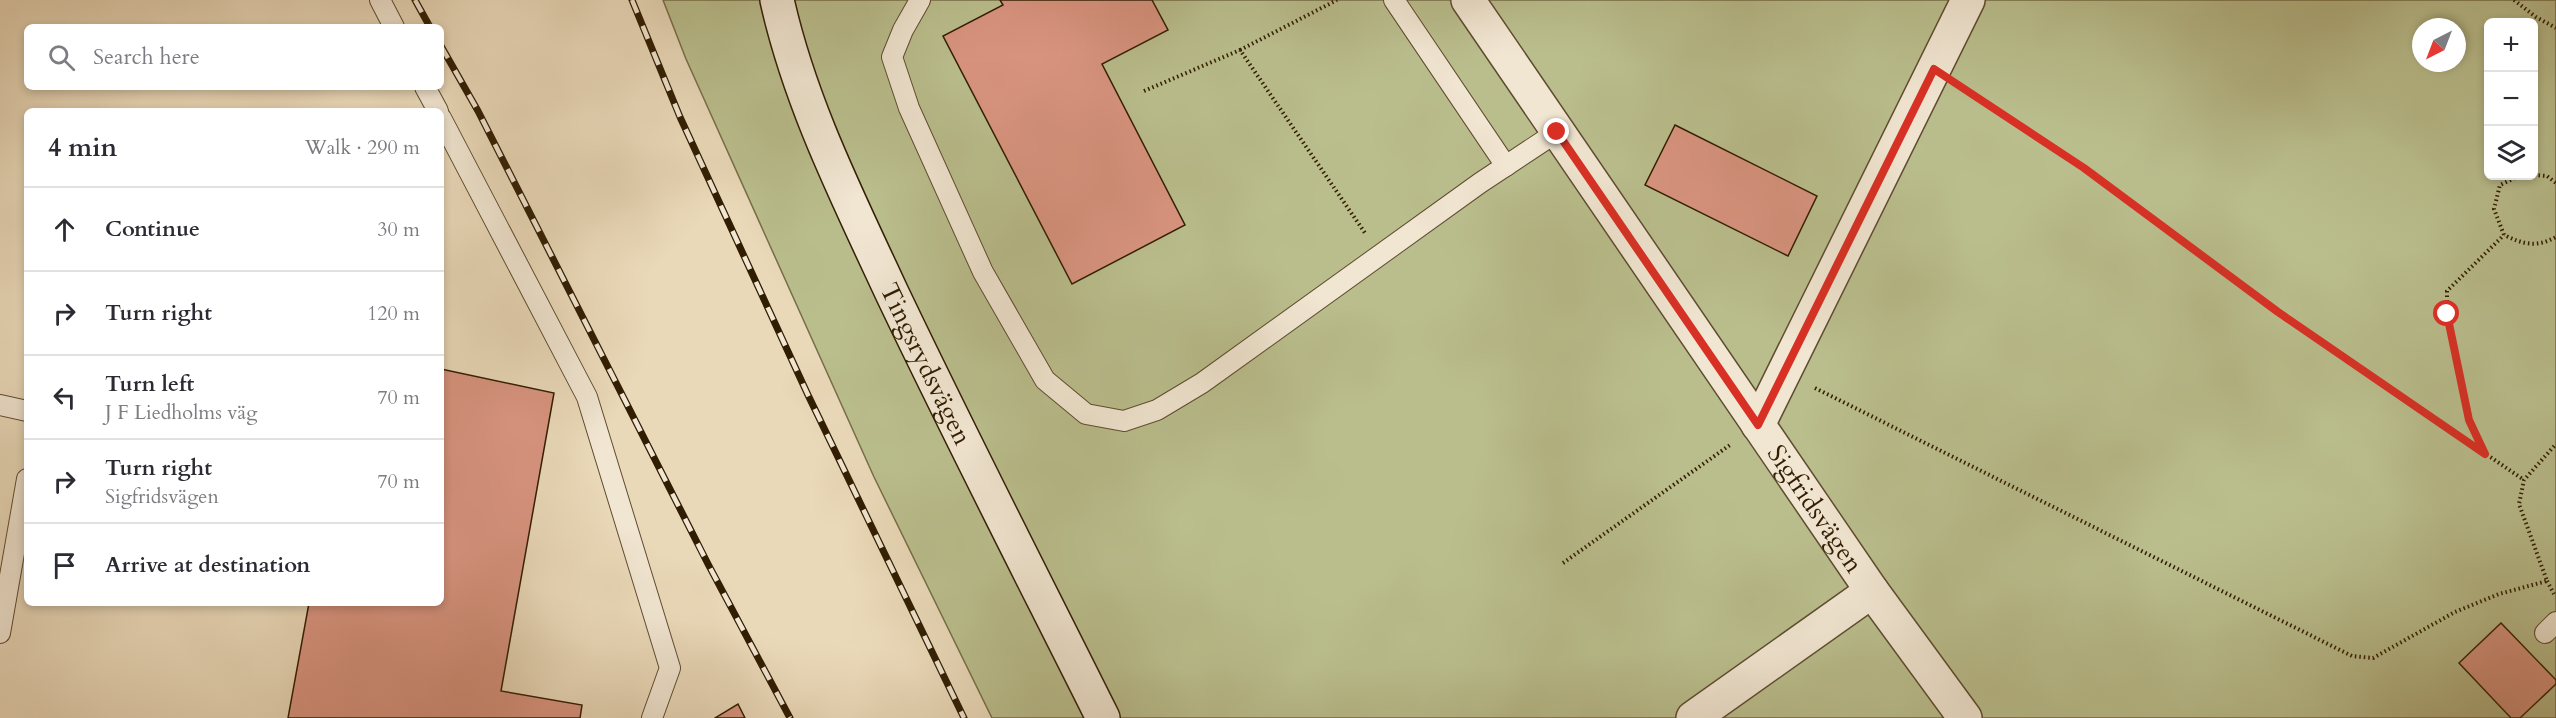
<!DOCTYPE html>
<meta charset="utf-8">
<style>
body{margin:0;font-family:Cardo,serif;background:#f7f7f7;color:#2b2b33}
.controls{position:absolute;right:18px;top:18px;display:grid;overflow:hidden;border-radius:9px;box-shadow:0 3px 9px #0003}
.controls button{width:54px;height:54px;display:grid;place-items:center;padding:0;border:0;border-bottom:2px solid #e1e1e2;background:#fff;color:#2b2b33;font:30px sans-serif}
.compass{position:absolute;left:2412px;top:18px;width:54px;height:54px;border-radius:50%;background:#fff;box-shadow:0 3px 9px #0003;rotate:222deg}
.stop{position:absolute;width:18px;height:18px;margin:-14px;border:4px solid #d93025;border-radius:50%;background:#fff}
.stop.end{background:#d93025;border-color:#fff;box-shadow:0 2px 6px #0008}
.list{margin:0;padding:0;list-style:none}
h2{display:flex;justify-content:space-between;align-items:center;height:78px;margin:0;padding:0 24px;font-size:26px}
h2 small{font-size:20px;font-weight:400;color:#7c7c81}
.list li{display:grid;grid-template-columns:39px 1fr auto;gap:18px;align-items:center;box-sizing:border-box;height:84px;padding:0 24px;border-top:2px solid #e1e1e2}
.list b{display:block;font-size:22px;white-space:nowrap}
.list p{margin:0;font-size:20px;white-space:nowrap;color:#7c7c81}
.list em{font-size:20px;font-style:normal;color:#7c7c81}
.icon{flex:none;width:33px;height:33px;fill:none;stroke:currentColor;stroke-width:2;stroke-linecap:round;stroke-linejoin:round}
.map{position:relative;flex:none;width:2556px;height:718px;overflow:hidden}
.search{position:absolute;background:#fff;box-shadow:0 3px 9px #0003;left:24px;top:24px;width:420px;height:66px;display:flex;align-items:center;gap:15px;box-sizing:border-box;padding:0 21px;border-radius:9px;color:#7c7c81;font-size:22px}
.panel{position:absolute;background:#fff;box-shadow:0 3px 9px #0003;left:24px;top:108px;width:420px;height:498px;border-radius:9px}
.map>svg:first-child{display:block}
.green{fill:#babe8d;stroke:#766e48;stroke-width:1.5;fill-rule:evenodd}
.building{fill:#d99480;stroke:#311d02;stroke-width:1.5}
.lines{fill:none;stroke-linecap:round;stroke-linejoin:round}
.lane-casing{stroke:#5f4c30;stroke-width:22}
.street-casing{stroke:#5f4c30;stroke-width:36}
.secondary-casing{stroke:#311d02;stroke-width:36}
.path{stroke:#311d02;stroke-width:4;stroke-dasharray:1.5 3;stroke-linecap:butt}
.lane{stroke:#f1e6d2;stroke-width:20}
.street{stroke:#f1e6d2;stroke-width:33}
.secondary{stroke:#f1e6d2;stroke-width:33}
.rail-casing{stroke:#311d02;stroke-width:7}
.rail{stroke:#f1e6d2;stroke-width:4.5;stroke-dasharray:14;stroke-linecap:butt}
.route{stroke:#d93025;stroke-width:8}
.labels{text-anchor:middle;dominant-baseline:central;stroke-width:4.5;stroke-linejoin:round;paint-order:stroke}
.street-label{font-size:26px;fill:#311d02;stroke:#f1e6d2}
</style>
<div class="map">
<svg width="2556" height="718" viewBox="0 0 2556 718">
<rect width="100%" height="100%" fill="#ead9b9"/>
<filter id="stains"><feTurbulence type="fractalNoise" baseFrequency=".00333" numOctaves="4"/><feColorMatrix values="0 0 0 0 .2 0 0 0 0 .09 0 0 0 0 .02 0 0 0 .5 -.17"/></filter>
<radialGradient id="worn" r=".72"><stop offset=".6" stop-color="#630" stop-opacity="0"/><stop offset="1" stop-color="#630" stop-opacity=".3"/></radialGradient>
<path class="green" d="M 663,0 L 2556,0 L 2556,718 L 992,718 L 874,477 L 686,59 ZM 2488,22 L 2534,22 L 2534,176 L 2488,176 ZM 2421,27 L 2457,27 L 2457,63 L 2421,63 Z"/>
<g class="building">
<polygon points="1000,0 1152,0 1168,30 1102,64 1185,225 1072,284 943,36 1003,5"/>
<polygon points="1675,125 1817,196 1788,256 1645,185"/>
<polygon points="441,369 554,393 501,691 582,705 580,718 288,718 309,603 441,603"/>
<polygon points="2501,623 2556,680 2556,684 2520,718 2511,718 2459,663"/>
<polygon points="738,704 745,718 715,718"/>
</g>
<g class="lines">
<g class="lane-casing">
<g id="lane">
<polyline points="380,0 394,27"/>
<polyline points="920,0 903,30 892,57 909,108 983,272 1045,380 1086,414 1124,421 1157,410 1202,383 1480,183 1557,132"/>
<polyline points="1394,0 1506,166"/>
<polyline points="425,87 438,111"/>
<polyline points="441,118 587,397 670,668 652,718"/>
<polyline points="0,405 27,411"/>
<polyline points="0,633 27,479"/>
<polyline points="2545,633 2556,622"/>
</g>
</g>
<g class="street-casing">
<g id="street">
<path id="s1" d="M 1468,0 L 1872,591 L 1965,718"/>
<polyline points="1758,425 1968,0"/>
<polyline points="1693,718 1872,591"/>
</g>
</g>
<g class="secondary-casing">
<g id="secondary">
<path id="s2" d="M 777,0 C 800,103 847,196 891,291 C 959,434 1032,576 1103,718"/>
</g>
</g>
<g class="path">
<polyline points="2514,0 2536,17 2556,28"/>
<polyline points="1240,50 1337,0"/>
<polyline points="1963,89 2084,168 2278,312 2524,480"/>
<polyline points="1144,91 1240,50 1365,233"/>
<polyline points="2534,175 2547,176 2556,183"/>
<path d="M 2519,176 L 2500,185 L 2494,209 L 2504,235 C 2523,244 2536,248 2556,237"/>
<polyline points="1815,388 2352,656 2373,658 2455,612 2499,594 2547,581 2519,504 2524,480 2556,444"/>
<polyline points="2485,453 2469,420 2447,314 2447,291 2504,235"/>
<polyline points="1563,563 1730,445"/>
<polyline points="2547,581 2554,594"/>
</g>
<use href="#lane" class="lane"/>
<use href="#street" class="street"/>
<use href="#secondary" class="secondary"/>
<g class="rail-casing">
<g id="rail">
<polyline points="415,0 430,27"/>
<polyline points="632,0 680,117 808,395 964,718"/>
<polyline points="441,46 478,111 708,564 790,718"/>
</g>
</g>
<use href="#rail" class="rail"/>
</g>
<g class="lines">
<polyline class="route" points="1557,132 1758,425 1934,69 2084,168 2278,312 2485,454 2469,420 2447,314"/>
</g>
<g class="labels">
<g class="street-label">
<text stroke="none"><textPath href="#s2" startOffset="394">Tingsrydsvägen</textPath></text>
<text stroke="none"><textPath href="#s1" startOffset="616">Sigfridsvägen</textPath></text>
</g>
</g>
<rect width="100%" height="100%" filter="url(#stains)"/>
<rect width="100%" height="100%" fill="url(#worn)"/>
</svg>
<div class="controls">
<button>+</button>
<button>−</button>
<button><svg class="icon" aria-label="layers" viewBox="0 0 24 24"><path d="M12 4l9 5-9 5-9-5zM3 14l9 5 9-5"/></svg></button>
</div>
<svg class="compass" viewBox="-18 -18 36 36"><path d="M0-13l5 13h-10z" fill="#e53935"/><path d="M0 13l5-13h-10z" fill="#7c7c81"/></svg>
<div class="stop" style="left:2447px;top:314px"></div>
<div class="stop end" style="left:1557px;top:132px"></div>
<div class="search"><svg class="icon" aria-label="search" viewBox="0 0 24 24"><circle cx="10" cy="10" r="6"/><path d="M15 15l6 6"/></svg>Search here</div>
<section class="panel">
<h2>4 min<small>Walk · 290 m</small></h2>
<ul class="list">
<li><svg class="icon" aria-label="ahead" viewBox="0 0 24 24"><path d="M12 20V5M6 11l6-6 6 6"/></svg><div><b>Continue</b></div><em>30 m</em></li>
<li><svg class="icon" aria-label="right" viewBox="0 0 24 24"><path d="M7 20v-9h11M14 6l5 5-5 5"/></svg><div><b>Turn right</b></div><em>120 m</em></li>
<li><svg class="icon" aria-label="left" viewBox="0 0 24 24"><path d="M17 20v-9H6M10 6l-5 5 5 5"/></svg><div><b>Turn left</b><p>J F Liedholms väg</p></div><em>70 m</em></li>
<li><svg class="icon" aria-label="right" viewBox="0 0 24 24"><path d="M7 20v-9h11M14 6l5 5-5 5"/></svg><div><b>Turn right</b><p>Sigfridsvägen</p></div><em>70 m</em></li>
<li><svg class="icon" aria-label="arrive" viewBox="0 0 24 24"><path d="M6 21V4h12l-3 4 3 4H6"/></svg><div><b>Arrive at destination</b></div></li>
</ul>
</section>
</div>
